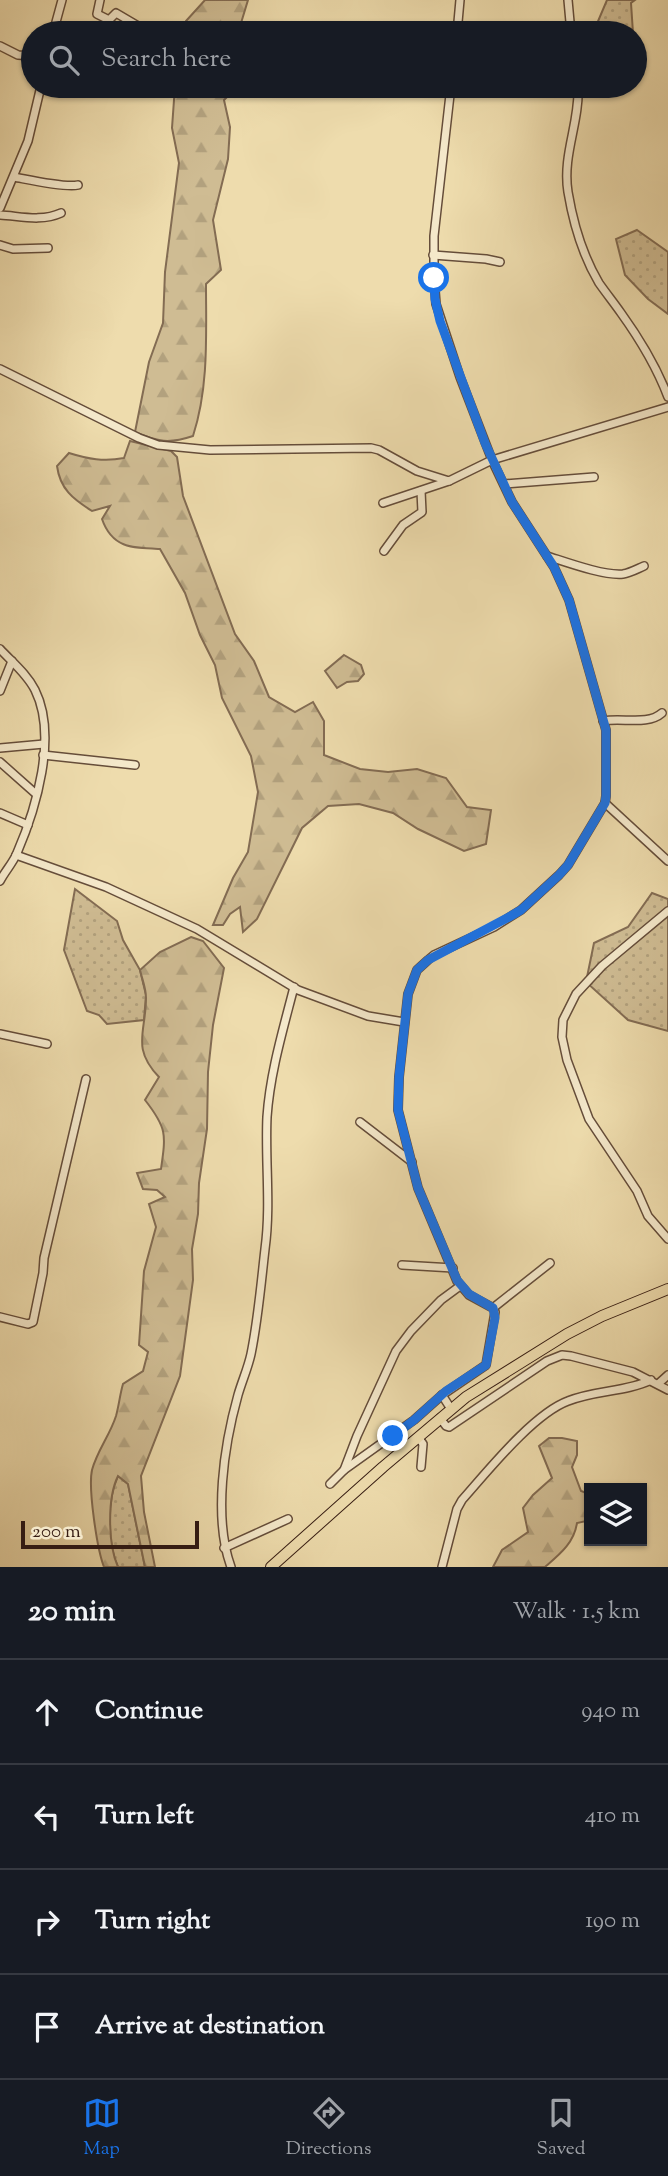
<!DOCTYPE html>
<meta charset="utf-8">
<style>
body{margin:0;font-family:"Sorts Mill Goudy",serif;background:#242831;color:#f1f3f6}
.controls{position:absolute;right:21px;bottom:21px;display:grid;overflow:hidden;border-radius:0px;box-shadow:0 2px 5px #0004}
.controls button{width:63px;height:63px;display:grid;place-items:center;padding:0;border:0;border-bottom:2px solid #363941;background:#171b24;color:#f1f3f6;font:35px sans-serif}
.scale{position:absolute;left:21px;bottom:18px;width:178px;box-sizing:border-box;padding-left:7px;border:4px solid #371d13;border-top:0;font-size:19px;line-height:24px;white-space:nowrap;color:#371d13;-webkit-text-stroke:5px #f4e8ca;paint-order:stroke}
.stop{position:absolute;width:21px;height:21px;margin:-16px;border:5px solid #1a73e8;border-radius:50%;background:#fff}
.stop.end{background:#1a73e8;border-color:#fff;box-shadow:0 2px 7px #0008}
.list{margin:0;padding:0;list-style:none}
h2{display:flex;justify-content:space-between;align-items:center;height:91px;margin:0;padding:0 28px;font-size:30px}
h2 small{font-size:23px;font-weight:400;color:#9ea1a6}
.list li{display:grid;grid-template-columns:46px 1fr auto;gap:21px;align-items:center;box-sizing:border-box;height:105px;padding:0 28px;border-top:2px solid #363941}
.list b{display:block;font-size:26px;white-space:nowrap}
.list em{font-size:23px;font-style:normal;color:#9ea1a6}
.icon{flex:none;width:38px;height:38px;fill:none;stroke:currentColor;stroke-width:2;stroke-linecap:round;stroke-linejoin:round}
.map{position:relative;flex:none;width:668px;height:1567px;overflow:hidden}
.search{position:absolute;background:#171b24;box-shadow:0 2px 5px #0004;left:21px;right:21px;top:21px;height:77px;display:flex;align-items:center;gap:18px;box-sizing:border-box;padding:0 24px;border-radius:38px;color:#9ea1a6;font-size:26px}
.sheet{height:511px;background:#171b24}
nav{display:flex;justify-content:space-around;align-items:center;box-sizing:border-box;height:98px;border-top:2px solid #363941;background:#171b24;font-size:19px;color:#9ea1a6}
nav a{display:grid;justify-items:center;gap:4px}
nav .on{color:#1a73e8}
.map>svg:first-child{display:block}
.grass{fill:url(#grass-dots);stroke:#836c53;stroke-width:2}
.forest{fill:url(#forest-firs);stroke:#836c53;stroke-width:2}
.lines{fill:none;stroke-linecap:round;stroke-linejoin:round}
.minor-casing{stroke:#654d3a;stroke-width:10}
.major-casing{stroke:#371d13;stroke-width:12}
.minor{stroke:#f4e8ca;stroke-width:7}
.major{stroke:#eedcad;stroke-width:10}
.route{stroke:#1a73e8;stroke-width:9}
</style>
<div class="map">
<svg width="668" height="1567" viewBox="0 0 668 1567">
<defs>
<pattern id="grass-dots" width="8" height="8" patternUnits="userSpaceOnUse" patternTransform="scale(1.75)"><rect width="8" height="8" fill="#cfbc93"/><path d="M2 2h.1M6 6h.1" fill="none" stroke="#b2a17e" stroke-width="1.8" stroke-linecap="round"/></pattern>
<pattern id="forest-firs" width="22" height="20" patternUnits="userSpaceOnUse" patternTransform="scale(1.75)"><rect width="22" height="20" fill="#cfbc93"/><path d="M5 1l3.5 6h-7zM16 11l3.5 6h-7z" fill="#b2a17e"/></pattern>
</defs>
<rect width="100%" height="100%" fill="#eedcad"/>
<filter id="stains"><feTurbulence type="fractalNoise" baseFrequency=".00286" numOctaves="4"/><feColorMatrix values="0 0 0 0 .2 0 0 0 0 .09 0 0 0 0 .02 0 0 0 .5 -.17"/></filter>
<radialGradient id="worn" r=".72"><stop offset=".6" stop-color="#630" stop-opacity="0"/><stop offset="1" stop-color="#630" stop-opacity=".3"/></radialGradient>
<g class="grass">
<polygon points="607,0 635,0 631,3 633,33 593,33"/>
<polygon points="637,230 668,252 668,314 648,299 625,275 616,239"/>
<polygon points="75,889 117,921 123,940 140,970 146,995 144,1020 107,1024 99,1015 87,1011 64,950"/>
<polygon points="652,893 668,899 668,1031 628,1020 586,982 594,943 628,927"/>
<path d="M 118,1476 L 128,1484 L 145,1567 L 118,1567 C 107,1544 107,1499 118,1476 Z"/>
</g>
<g class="forest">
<polygon points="205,0 248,0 238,33 184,33 186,21"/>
<path d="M 175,86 L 234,86 L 234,90 L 224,100 L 230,127 L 228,159 L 213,220 L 221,270 L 206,284 C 206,334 209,387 193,436 C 169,444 158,442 135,432 L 149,362 L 163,323 L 165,272 L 179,163 L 172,128 Z"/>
<path d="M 130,441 L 171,451 L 177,457 L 183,496 L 235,634 L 254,661 L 269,697 L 295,712 L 313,702 L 324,721 L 324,755 L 360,769 L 388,772 L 417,769 L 446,778 L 467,807 L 491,810 L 486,844 L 464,851 L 418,829 L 393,813 L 359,804 L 328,806 L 302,828 L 257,919 L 243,932 L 240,907 L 230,914 L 223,925 L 213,925 L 233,878 L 248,852 L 258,792 L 251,756 L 222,698 L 215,665 L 200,635 L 185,593 L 160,549 C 132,548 112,548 102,519 L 110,506 L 92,511 C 73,499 60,489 57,466 L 69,453 C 88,459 104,462 124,458 Z"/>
<polygon points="344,655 361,665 364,674 358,681 347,682 337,688 325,671"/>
<path d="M 191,937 L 203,941 L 224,968 L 213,1025 L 208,1072 L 207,1129 L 199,1183 L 198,1214 L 192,1249 L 193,1280 L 180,1376 L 141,1476 L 144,1512 L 155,1567 L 145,1567 L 128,1484 L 118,1476 C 107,1498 108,1545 118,1567 L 104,1567 C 97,1549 88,1488 92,1470 C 97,1451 110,1435 116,1416 C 119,1405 120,1394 123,1384 L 143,1371 L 148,1352 L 139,1345 L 144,1271 L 156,1227 L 149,1204 L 165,1197 L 157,1190 L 143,1189 L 137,1173 L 161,1169 C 166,1134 167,1128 145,1100 L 159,1077 C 131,1048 146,1032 146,998 C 146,988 142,979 140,970 L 160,952 Z"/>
<path d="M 549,1438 L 562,1438 L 577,1441 L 577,1455 L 572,1467 L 581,1491 L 589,1494 L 589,1525 L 586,1521 L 577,1523 C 574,1543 560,1554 545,1567 L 493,1567 L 502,1550 L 528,1532 L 523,1508 L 533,1495 L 552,1478 L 539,1446 Z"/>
</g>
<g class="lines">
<g class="minor-casing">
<g id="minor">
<polyline points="100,0 97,14 109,20 116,13 150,33"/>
<polyline points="568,0 571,33"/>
<polyline points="53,33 62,0"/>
<polyline points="457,33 460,0"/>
<polyline points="0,46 18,55 33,56"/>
<polyline points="451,86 434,236 434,278 436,304 460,377 492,460 512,502 554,567 569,600 606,730 606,796 605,803 568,865 559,875 521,910 494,927 434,955 428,960 417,970 408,994 399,1077 398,1110 418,1188 457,1281 469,1295 493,1308 495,1312 486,1365 442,1395 451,1409"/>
<path d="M 578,86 C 580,122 562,155 568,192 C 573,222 583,256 599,283 C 606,293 614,303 621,313 C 639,338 657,368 668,397"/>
<path d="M 14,177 C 30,180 65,188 78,185"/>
<polyline points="0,208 28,141 41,86"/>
<path d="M 0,215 C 20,216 41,222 61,213"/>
<polyline points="0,245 13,249 48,248"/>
<polyline points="433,255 486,259 500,262"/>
<polyline points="0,369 139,438 158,445 210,450 371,448 379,450 417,471 449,481 492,460 668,407"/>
<polyline points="504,484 594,477"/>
<polyline points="383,503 449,481"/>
<polyline points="384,551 403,525 422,512 421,491"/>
<path d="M 547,556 C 566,562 604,576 623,574 C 630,573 637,569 644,566"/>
<path d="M 0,649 C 12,662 27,674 35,690 C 58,736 36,809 17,853 C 13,863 5,871 0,881"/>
<polyline points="0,691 12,661"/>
<path d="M 603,721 C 622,717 647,726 662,713"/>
<polyline points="0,748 44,744"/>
<polyline points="43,755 135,765"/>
<polyline points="0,762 36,794"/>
<polyline points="605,803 668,861"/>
<polyline points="0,813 28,825"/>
<polyline points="16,855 106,887 197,929 298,990 368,1016 404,1022"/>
<polyline points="668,911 602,966 576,994 563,1020 562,1037 567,1060 589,1119 637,1191 648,1216 668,1239"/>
<polyline points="0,1034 47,1044"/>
<polyline points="360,1122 412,1162"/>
<polyline points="402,1265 453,1268"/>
<polyline points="493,1308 550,1263"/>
<polyline points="0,1317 28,1324 33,1322 43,1273 44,1258 86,1079"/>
<polyline points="658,1384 668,1375"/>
<polyline points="440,1418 446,1426 449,1427 547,1361 562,1355 571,1356 633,1372 668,1390"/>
<polyline points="418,1437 423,1444 421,1467"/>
<polyline points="344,1470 357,1436 396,1351 411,1331 441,1300 460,1286"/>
<polyline points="330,1484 344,1470 414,1420 442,1395"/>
<polyline points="224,1548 288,1519"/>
<path d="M 231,1567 C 213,1518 224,1445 238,1395 C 242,1381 248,1368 251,1354 C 258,1320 261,1284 265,1249 C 271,1205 265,1161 267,1117 C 270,1073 283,1030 294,987"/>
<path d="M 442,1567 L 457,1509 L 462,1500 C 487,1472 533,1414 568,1401 C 595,1390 626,1392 651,1380"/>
</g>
</g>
<g class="major-casing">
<polyline id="major" points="271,1567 383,1467 466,1397 567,1334 602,1316 668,1289"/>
</g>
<use href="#minor" class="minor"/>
<use href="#major" class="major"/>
</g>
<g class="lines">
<polyline class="route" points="393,1436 414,1420 446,1391 486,1365 495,1318 493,1308 469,1294 457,1280 418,1188 398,1110 399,1077 408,994 417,970 428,960 509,917 521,910 559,875 568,865 605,803 606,796 606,730 569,600 554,567 512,502 485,443 440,321 435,299 434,278"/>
</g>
<rect width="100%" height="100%" filter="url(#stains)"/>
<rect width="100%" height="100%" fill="url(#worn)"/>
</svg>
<div class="controls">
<button><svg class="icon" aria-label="layers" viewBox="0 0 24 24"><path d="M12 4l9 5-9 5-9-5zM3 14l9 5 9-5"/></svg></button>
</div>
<div class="scale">200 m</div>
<div class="stop" style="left:434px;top:278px"></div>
<div class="stop end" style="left:393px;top:1436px"></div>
<div class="search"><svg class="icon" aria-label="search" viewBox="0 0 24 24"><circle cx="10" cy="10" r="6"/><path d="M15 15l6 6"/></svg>Search here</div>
</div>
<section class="sheet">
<h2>20 min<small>Walk · 1.5 km</small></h2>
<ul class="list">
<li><svg class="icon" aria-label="ahead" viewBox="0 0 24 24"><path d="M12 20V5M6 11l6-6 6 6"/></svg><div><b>Continue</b></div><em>940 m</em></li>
<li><svg class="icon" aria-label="left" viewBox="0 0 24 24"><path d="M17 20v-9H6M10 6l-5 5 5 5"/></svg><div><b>Turn left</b></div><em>410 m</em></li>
<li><svg class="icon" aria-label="right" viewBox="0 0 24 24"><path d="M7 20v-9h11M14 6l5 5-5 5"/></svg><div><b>Turn right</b></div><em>190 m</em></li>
<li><svg class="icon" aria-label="arrive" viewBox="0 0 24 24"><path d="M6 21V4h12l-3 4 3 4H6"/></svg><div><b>Arrive at destination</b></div></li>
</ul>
</section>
<nav>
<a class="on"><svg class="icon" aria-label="map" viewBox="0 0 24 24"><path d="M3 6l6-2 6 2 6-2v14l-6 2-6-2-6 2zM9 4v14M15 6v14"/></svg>Map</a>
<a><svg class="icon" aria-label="directions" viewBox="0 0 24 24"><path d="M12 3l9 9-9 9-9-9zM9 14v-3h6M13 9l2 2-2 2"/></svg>Directions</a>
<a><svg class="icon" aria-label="saved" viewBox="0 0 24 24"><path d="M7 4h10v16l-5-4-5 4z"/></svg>Saved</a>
</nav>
